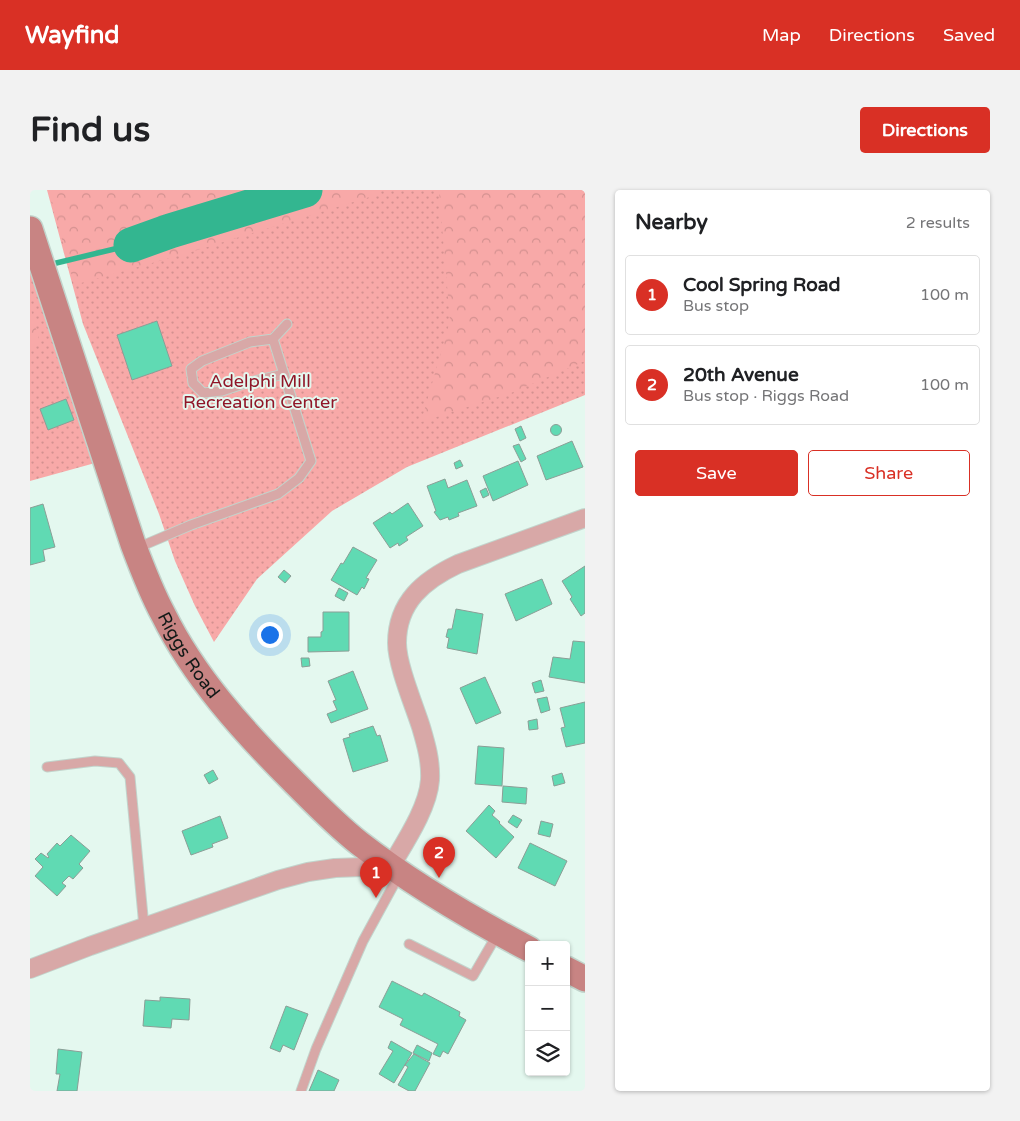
<!DOCTYPE html>
<meta charset="utf-8">
<style>
body{margin:0;font-family:"Varela Round",sans-serif;background:#f2f2f2;color:#202124}
.controls{position:absolute;right:15px;bottom:15px;display:grid;overflow:hidden;border-radius:5px;box-shadow:0 1px 4px #0004}
.controls button{width:45px;height:45px;display:grid;place-items:center;padding:0;border:0;border-bottom:1px solid #e0e0e0;background:#fff;color:#202124;font:25px sans-serif}
.you{position:absolute;left:239px;top:444px;width:18px;height:18px;margin:-12px;border:4px solid #fff;border-radius:50%;background:#1a73e8;box-shadow:0 0 0 8px #1a73e833}
.badge{display:grid;place-items:center;width:32px;height:32px;border-radius:50%;background:#d93025;color:#fff;font-size:16px;font-weight:700}
.pin{position:absolute;translate:-50% -41px;filter:drop-shadow(0 1px 2px #0008)}
.pin::after{content:'';position:absolute;top:26px;width:18px;height:15px;background:inherit;clip-path:polygon(0 0,100% 0,50% 100%)}
.list{margin:0;padding:0;list-style:none}
h2{display:flex;justify-content:space-between;align-items:center;height:65px;margin:0;padding:0 20px;font-size:21px}
h2 small{font-size:16px;font-weight:400;color:#757577}
.list li{display:grid;grid-template-columns:32px 1fr auto;gap:15px;align-items:center;box-sizing:border-box;height:80px;margin:0 10px 10px;padding:0 10px;border:1px solid #e0e0e0;border-radius:5px}
.list b{display:block;font-size:19px;white-space:nowrap}
.list p{margin:0;font-size:16px;white-space:nowrap;color:#757577}
.list em{font-size:16px;font-style:normal;color:#757577}
.actions{display:flex;gap:10px;padding:15px 20px}
.actions a{flex:1;padding:11px 0;border:1px solid #d93025;border-radius:5px;text-align:center;font-size:18px;color:#d93025}
.actions .main{background:#d93025;color:#fff}
.icon{flex:none;width:28px;height:28px;fill:none;stroke:currentColor;stroke-width:2;stroke-linecap:round;stroke-linejoin:round}
.map{position:relative;flex:none;width:555px;height:901px;overflow:hidden;border-radius:5px}
header{display:flex;align-items:center;gap:30px;box-sizing:border-box;height:70px;padding:0 25px;background:#d93025;color:#fff}
header strong{font-size:24px}
nav{display:flex;gap:28px;margin-inline-start:auto;font-size:18px}
.intro{display:flex;align-items:center;justify-content:space-between;box-sizing:border-box;height:120px;padding:0 30px}
h1{margin:0;font-size:35px}
.button{padding:12px 22px;border-radius:5px;background:#d93025;color:#fff;font-size:18px;font-weight:700}
main{display:flex;gap:30px;padding:0 30px}
aside{flex:1;background:#fff;border-radius:5px;box-shadow:0 1px 4px #0004}
.map>svg:first-child{display:block}
.green{fill:url(#green-dots)}
.forest{fill:url(#forest-crowns)}
.lines{fill:none;stroke-linecap:round;stroke-linejoin:round}
.stream{stroke:#33b690;stroke-width:5.5}
.river{stroke:#33b690;stroke-width:35}
.building{fill:#60dab3;stroke:#8b9e96}
.service-casing{stroke:#c2d4cc;stroke-width:11}
.minor-casing{stroke:#c2d4cc;stroke-width:20}
.secondary-casing{stroke:#c2d4cc;stroke-width:28}
.service{stroke:#d8a8a7;stroke-width:9}
.minor{stroke:#d8a8a7;stroke-width:18}
.secondary{stroke:#c88483;stroke-width:25}
.labels{text-anchor:middle;dominant-baseline:central;stroke-width:4;stroke-linejoin:round;paint-order:stroke}
.park-label{font-size:18px;fill:#901628;stroke:#e4f8ef}
.street-label{font-size:18px;fill:#121917;stroke:#e4f8ef}
</style>
<header>
<strong>Wayfind</strong>
<nav><a>Map</a><a>Directions</a><a>Saved</a></nav>
</header>
<div class="intro"><h1>Find us</h1><a class="button">Directions</a></div>
<main>
<div class="map">
<svg width="555" height="901" viewBox="0 0 555 901">
<defs>
<pattern id="green-dots" width="8" height="8" patternUnits="userSpaceOnUse" patternTransform="scale(1.25)"><rect width="8" height="8" fill="#f8a9a8"/><path d="M2 2h.1M6 6h.1" fill="none" stroke="#d49190" stroke-width="1.8" stroke-linecap="round"/></pattern>
<pattern id="forest-crowns" width="20" height="18" patternUnits="userSpaceOnUse" patternTransform="scale(1.25)"><rect width="20" height="18" fill="#f8a9a8"/><path d="M2 6a3 3 0 1 1 6 0M12 15a3 3 0 1 1 6 0" fill="none" stroke="#d49190"/></pattern>
</defs>
<rect width="100%" height="100%" fill="#e4f8ef"/>
<g class="green">
<polygon points="17,0 555,0 555,205 377,277 302,321 227,389 184,452 165,416 145,371 129,324 53,134"/>
<polygon points="0,64 65,273 0,291"/>
</g>
<g class="forest">
<polygon points="19,0 353,0 343,6 161,62 44,95"/>
<polygon points="409,0 555,0 555,171 481,203 391,232 420,131"/>
<polygon points="0,116 9,150 0,160"/>
</g>
<g class="lines">
<polyline class="stream" points="18,75 101,55"/>
<polyline class="river" points="101,55 140,41 275,0"/>
</g>
<g class="building">
<polygon points="127,131 142,176 102,190 87,145"/>
<polygon points="36,209 44,230 18,240 10,219"/>
<circle cx="526" cy="240" r="5.5"/>
<polygon points="491,236 496,248 490,251 485,239"/>
<polygon points="542,251 553,277 516,290 507,266"/>
<polygon points="489,254 496,269 491,272 483,256"/>
<polygon points="430,270 433,276 426,279 424,273"/>
<polygon points="488,271 498,295 463,311 453,286"/>
<polygon points="415,289 418,298 437,290 447,316 428,323 429,326 419,330 418,327 410,330 404,322 406,321 397,296"/>
<polygon points="456,298 459,305 453,308 450,301"/>
<polygon points="378,313 393,336 376,347 378,350 369,356 368,353 360,358 343,333 360,322 362,324"/>
<polygon points="13,314 25,357 13,360 15,371 0,375 0,318"/>
<polygon points="323,357 347,370 336,388 339,389 334,399 332,397 327,405 301,390 311,373 313,374"/>
<polygon points="555,376 555,423 551,426 540,409 542,407 532,391"/>
<polygon points="254,380 261,386 255,393 248,387"/>
<polygon points="512,389 522,414 486,431 475,404"/>
<polygon points="309,398 318,403 314,411 305,406"/>
<polygon points="426,419 453,424 447,464 417,458 419,448 416,447 418,439 422,439"/>
<polygon points="293,422 319,422 319,461 278,462 278,447 291,447 291,442 293,441"/>
<polygon points="543,451 555,452 555,493 519,487 523,467 540,469"/>
<polygon points="271,468 279,468 280,476 272,477"/>
<polygon points="323,481 338,519 301,533 297,524 307,520 303,511 306,510 298,491"/>
<polygon points="455,487 471,523 446,534 430,498"/>
<polygon points="511,490 514,501 505,503 502,493"/>
<polygon points="517,507 520,520 511,523 507,509"/>
<polygon points="555,512 555,553 536,557 531,538 535,537 530,518"/>
<polygon points="507,529 508,539 499,540 498,531"/>
<polygon points="343,536 347,546 350,545 358,571 323,582 313,549 320,547 319,544"/>
<polygon points="448,556 474,558 472,596 445,594"/>
<polygon points="183,580 188,589 179,594 174,585"/>
<polygon points="532,583 535,593 524,596 522,586"/>
<polygon points="473,596 497,598 496,614 472,612"/>
<polygon points="459,615 465,621 462,625 470,632 469,633 484,647 466,668 436,641"/>
<polygon points="483,625 492,630 487,638 478,632"/>
<polygon points="190,626 198,648 182,654 183,657 161,665 152,641"/>
<polygon points="511,631 523,634 520,647 508,644"/>
<polygon points="41,645 60,661 49,674 53,678 43,689 39,686 32,693 36,696 27,706 5,686 13,677 5,669 11,663 18,668 19,667 17,664 27,653 30,656"/>
<polygon points="500,653 537,671 525,696 488,678"/>
<polygon points="362,791 392,806 394,803 430,822 429,826 436,830 418,864 413,861 410,867 403,864 408,854 370,835 373,829 349,817"/>
<polygon points="130,807 160,809 159,830 142,829 141,838 113,836 115,810 130,811"/>
<polygon points="256,816 278,824 264,860 253,855 250,862 240,858"/>
<polygon points="361,851 382,863 364,893 349,884 363,861 358,858"/>
<polygon points="387,855 402,863 399,871 383,863"/>
<polygon points="28,859 52,862 47,901 27,901 30,884 26,884"/>
<polygon points="384,864 400,873 385,901 379,901 368,895 378,877 375,875"/>
<polygon points="288,880 309,890 304,901 279,901"/>
</g>
<g class="lines">
<g class="service-casing">
<g id="service">
<polyline points="254,184 216,193 192,201 173,203 163,193 161,179 172,171 220,152 243,149 257,134"/>
<polyline points="107,358 161,335 248,304 269,288 281,271 243,149"/>
<polyline points="17,577 65,571 89,573 100,587 114,737"/>
<polyline points="379,754 443,786 468,743"/>
<polyline points="271,901 286,859 333,751 369,685"/>
</g>
</g>
<g class="minor-casing">
<path id="minor" d="M 0,779 L 60,756 L 248,690 L 278,682 L 305,678 L 361,676 C 375,652 398,618 400,590 C 401,571 396,554 391,537 C 384,515 367,475 367,453 C 367,412 394,390 428,374 L 555,328"/>
</g>
<g class="secondary-casing">
<g id="secondary">
<path id="s1" d="M 0,39 L 103,354 C 112,378 121,402 133,424 C 164,487 213,541 263,591 C 284,612 305,634 329,653 C 382,694 440,728 499,759"/>
<polyline points="536,779 555,789"/>
</g>
</g>
<use href="#service" class="service"/>
<use href="#minor" class="minor"/>
<use href="#secondary" class="secondary"/>
</g>
<g class="labels">
<g class="park-label">
<text x="230" y="191">Adelphi Mill<tspan x="230" dy="21">Recreation Center</tspan></text>
</g>
<g class="street-label">
<text stroke="none"><textPath href="#s1" startOffset="456">Riggs Road</textPath></text>
</g>
</g>
</svg>
<div class="controls">
<button>+</button>
<button>−</button>
<button><svg class="icon" aria-label="layers" viewBox="0 0 24 24"><path d="M12 4l9 5-9 5-9-5zM3 14l9 5 9-5"/></svg></button>
</div>
<div class="you"></div>
<div class="pin badge" style="left:346px;top:708px">1</div>
<div class="pin badge" style="left:409px;top:688px">2</div>
</div>
<aside>
<h2>Nearby<small>2 results</small></h2>
<ul class="list">
<li><span class="badge">1</span><div><b>Cool Spring Road</b><p>Bus stop</p></div><em>100 m</em></li>
<li><span class="badge">2</span><div><b>20th Avenue</b><p>Bus stop · Riggs Road</p></div><em>100 m</em></li>
</ul>
<div class="actions"><a class="main">Save</a><a>Share</a></div>
</aside>
</main>
